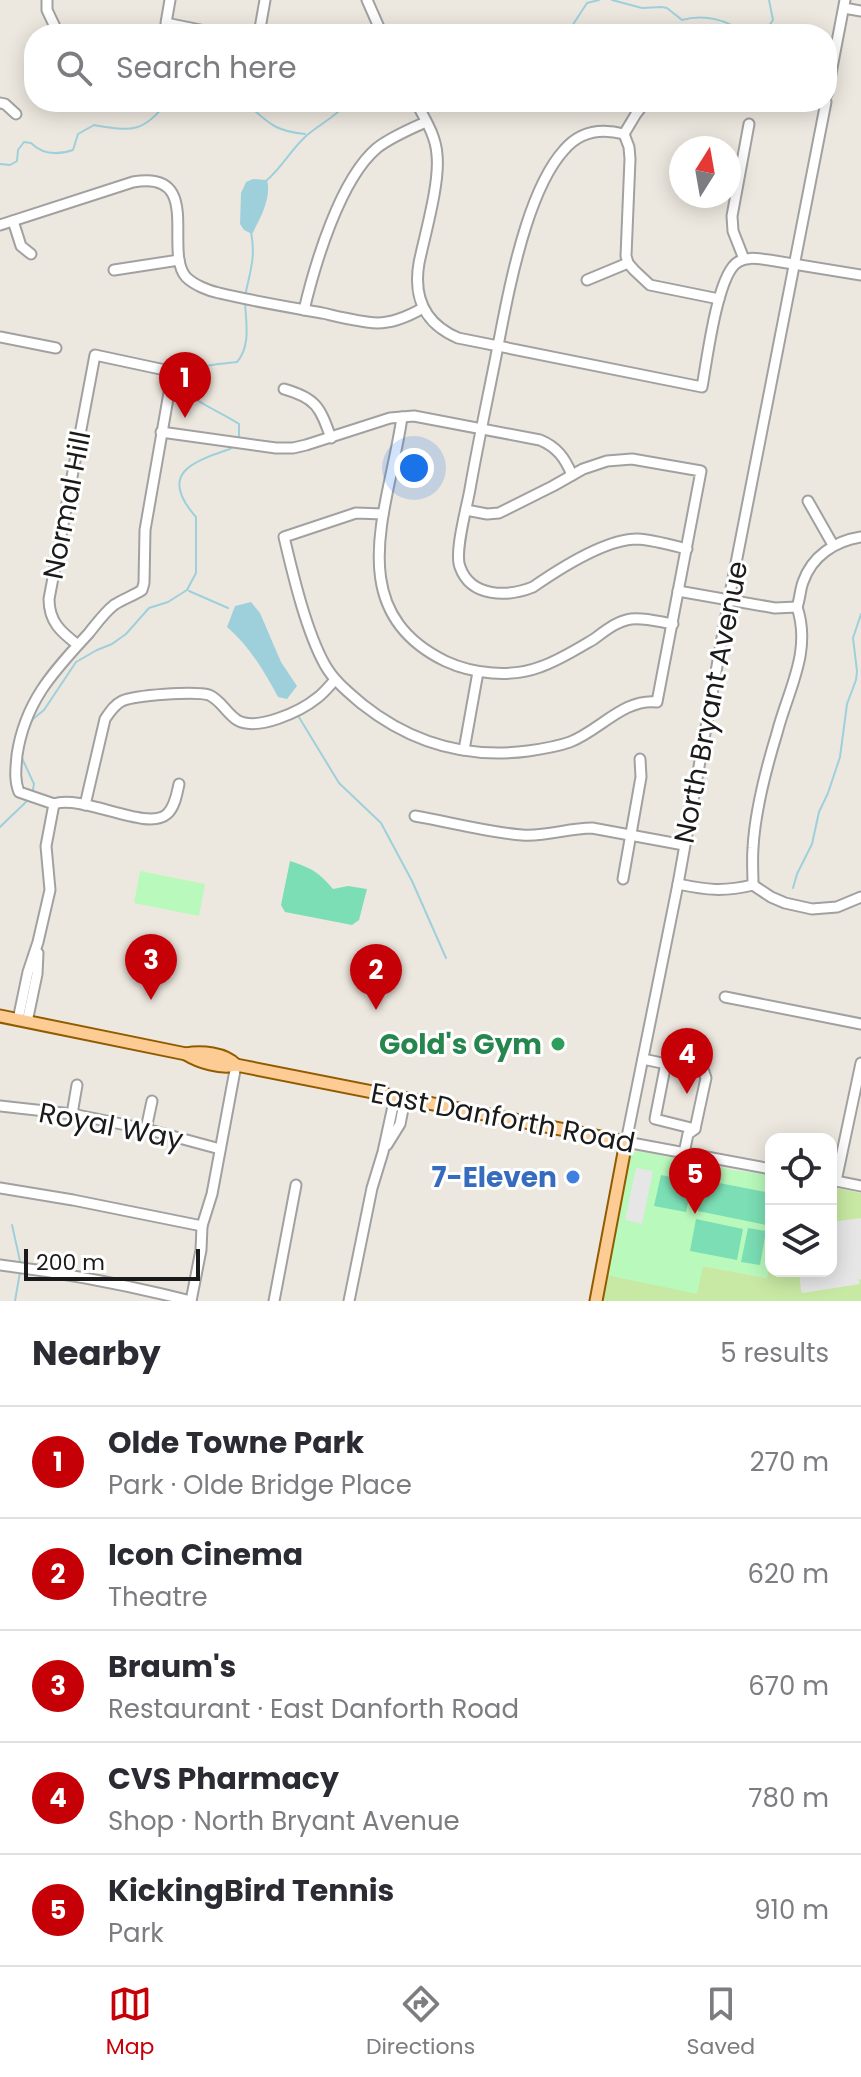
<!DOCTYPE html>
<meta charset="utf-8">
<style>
body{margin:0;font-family:Poppins,sans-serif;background:#f2f2f3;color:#2b2b33}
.controls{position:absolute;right:24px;bottom:24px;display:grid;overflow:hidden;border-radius:16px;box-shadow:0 4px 20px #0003}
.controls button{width:72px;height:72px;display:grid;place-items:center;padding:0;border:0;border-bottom:2px solid #e1e1e2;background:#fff;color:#2b2b33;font:40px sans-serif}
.compass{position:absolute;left:669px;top:136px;width:72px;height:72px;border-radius:50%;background:#fff;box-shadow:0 4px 20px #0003;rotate:11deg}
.scale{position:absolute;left:24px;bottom:20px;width:176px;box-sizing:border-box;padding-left:8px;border:4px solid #1a1a1a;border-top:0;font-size:22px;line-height:28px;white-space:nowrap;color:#1a1a1a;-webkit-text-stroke:6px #fff;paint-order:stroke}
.you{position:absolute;left:414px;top:468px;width:28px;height:28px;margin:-20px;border:6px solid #fff;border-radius:50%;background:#1a73e8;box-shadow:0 0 0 12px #1a73e833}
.badge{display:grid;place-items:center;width:52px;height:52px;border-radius:50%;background:#c50007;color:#fff;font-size:26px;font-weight:700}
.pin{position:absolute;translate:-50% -66px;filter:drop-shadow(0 2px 4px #0008)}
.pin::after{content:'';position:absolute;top:42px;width:28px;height:24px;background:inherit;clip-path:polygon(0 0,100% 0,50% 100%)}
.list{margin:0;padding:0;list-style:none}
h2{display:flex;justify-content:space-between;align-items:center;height:104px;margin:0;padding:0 32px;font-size:34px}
h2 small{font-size:26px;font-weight:400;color:#7c7c81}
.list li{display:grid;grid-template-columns:52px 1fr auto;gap:24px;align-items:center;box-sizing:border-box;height:112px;padding:0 32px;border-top:2px solid #e1e1e2}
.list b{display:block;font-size:30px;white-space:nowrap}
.list p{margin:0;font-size:26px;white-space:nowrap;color:#7c7c81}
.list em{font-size:26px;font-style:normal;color:#7c7c81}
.icon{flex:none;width:44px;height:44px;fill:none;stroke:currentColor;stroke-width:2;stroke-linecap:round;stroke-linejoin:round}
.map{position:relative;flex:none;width:861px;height:1301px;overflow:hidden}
.search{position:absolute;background:#fff;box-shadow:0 4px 20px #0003;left:24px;right:24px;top:24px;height:88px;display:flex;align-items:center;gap:20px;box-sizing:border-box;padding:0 28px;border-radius:32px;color:#7c7c81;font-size:30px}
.sheet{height:664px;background:#fff}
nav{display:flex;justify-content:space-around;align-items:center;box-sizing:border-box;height:112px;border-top:2px solid #e1e1e2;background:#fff;font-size:22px;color:#7c7c81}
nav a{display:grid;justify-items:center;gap:4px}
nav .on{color:#c50007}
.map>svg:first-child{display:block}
.grass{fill:#c8e9a3}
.park{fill:#b9f9bc}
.pitch{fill:#7bdeb4}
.parking{fill:#e6e6e6}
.water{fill:#9ed0dc}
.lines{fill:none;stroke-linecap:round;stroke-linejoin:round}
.stream{stroke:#9ed0dc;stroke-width:2}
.minor-casing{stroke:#a1a1a1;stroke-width:13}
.major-casing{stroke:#915c00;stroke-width:15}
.minor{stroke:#fff;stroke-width:9}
.major{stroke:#fdcc94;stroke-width:11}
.leisure-dot{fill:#2e9e5b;stroke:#fff;stroke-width:3}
.shop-dot{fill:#3f7fe0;stroke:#fff;stroke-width:3}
.labels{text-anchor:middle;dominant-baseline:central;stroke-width:6;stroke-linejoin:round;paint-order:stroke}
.street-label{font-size:28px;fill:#1a1a1a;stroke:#fff}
.leisure-label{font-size:28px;font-weight:bold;fill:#27864d;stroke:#fff;text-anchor:end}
.shop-label{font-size:28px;font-weight:bold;fill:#366cbe;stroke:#fff;text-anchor:end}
</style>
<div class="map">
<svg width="861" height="1301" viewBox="0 0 861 1301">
<rect width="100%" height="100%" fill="#ede8df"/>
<polygon class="grass" points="831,1187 861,1193 861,1301 602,1301 607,1275 696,1293 703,1266 766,1278 771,1254 771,1271 831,1271"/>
<g class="park">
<polygon points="140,871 205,884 199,916 134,903"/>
<polygon points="638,1151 738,1171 771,1174 771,1254 767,1278 703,1266 697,1294 607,1275 630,1157 631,1153"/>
</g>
<g class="pitch">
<path d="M 290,861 C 311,868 319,872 333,889 L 348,886 L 367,889 L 359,920 L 352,925 L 285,912 L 281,905 Z"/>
<polygon points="661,1175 693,1181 686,1212 654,1206"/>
<polygon points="704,1180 771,1193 771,1226 698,1211"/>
<polygon points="696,1219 743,1229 737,1260 690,1251"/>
<polygon points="748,1228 766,1231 760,1265 741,1262"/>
</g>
<g class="parking">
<polygon points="636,1168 653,1171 642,1224 625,1220"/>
<polygon points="861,1218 861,1279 859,1280 860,1284 803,1293 801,1291 799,1271 831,1271 831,1222"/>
</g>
<g class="water">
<path d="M 253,179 L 267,180 C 272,197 260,219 252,234 L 244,230 L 240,224 L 241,193 L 246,182 Z"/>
<path d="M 251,602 L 260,613 L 281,662 L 297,686 L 287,699 L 278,697 C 264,671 250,647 227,627 L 235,606 Z"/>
</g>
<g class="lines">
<g class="stream">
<path d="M 612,0 L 642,8 L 662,7 L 667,8 L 682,20 C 704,14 727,19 745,34"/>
<polyline points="570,34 572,26 587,3 599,0"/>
<polyline points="763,34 773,20 769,0"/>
<path d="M 245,102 C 268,122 273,131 305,134"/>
<path d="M 0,164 L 10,165 L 17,161 L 18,150 L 24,142 L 31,143 C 43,155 58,155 73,150 L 78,134 L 94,125 C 130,131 143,134 167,102"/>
<path d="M 267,180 C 281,168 291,150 305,137 C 318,125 336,117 348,102"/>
<path d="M 245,296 C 250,272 256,257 251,232"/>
<path d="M 239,437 L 239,424 C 222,413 204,406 188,394 C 180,362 216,365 237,362 C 251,346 246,322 245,303"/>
<polyline points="189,591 228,608"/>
<polyline points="297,714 339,783 381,823 412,881 446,958"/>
<path d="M 28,728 L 33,719 L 44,710 L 76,662 L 97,650 L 112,644 L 126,634 L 149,608 L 168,602 L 187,590 L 196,573 L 196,517 C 158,474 191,462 230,449 L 234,446"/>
<polyline points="21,756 34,784 32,794"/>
<polyline points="0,827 28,800"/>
<polyline points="793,888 797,874 812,844 819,812 828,793 840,757 847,704 856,680 857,671 853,638 861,614"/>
<polyline points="12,1225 20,1261"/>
<polyline points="15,1301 20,1272"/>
</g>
<g class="minor-casing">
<g id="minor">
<polyline points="47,0 47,10 57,31"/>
<polyline points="170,0 166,23 220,34"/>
<polyline points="367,0 382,34"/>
<polyline points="844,8 861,11"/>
<polyline points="259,34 265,0"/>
<polyline points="827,94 845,0"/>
<path d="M 416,102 C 425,119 436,136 437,155 C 440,183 425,234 419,263 C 413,298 425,324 458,338 L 702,387 C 707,361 717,274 738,262 C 747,256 759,259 769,260 L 861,275"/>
<polyline points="0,103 5,104 16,114"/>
<path d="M 624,134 C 601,128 580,131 564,150 C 546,170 534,201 526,226 C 513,267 505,309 497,351 C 488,397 478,443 470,489 C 467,507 454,552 460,567 C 471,598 508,597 533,587 C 559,569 606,539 637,539 C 654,540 671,545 687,549"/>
<polyline points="624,134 629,147 630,159 626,256 628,263 634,270 650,285 719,299"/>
<polyline points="624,134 636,114 645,102"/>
<polyline points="13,221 21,246 31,254"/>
<path d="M 0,225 L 133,182 C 204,169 163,251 186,277 C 194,285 209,291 219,293 C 252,301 289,307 322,313 C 340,317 359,322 377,323 C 394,323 409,316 423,308"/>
<polyline points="744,259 733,231 732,216 749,124"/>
<polyline points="114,270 179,260"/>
<polyline points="587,280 628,263"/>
<path d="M 304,310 C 315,264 340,179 377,148 C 391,137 410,129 426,122"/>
<polyline points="0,337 56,348"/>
<path d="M 284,389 C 316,398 320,407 331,438"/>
<path d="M 402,417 C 390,505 339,609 445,661 C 473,674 511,678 540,667 C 558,661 577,649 594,639 C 605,631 617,621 631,619 C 644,617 660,622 673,624"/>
<path d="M 161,432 L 276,448 L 293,448 L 306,445 L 390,418 L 414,416 L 540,440 C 557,447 565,458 572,475"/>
<polyline points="808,501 833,545"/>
<path d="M 383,514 L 356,513 L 284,537 C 293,575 306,631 325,665 C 334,681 348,692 362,704 C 411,743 466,759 528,751 C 542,749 556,747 570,742 C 599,731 624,698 657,702 L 701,471 L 632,459 L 607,461 L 583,469 L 553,486 L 499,513 L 487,514 L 466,510"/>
<polyline points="678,591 775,608 797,607"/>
<path d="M 797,607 C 800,599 800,590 803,582 C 812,556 835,541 861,537"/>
<polyline points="464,750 478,672"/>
<path d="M 54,804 L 19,792 C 14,780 16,767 17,755 C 25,701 54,671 89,633 C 97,623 104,613 114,605 C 123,599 133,596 142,590 L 144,583 L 145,530 L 170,387 L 169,372 L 165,370 L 95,355 L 49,599 C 49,622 61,632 78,645"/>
<path d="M 54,804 C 83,794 147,832 167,814 C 175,807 177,793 179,784"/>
<path d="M 85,805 L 105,719 C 110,712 114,705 122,701 C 135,695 195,691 209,695 C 221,700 226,713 237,720 C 257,732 301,711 317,698 C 324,693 329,686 335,680"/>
<path d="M 415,816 C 450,822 486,832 522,835 C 546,837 568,828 592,828 L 684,845"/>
<polyline points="623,879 641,777 640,759"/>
<path d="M 678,884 C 707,890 723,892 753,885 L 771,897 L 785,903 L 812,909 L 837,907 L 861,897"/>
<path d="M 753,885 C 753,873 752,860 753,848 C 755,810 766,769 777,733 C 788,690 812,652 797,607"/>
<polyline points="725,997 861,1024"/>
<polyline points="18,1020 28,972 38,942 50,890 46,846 54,804"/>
<polyline points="27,1022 37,974 38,953"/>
<polyline points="643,1059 704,1072 706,1078 695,1129 688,1134 684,1153"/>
<polyline points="666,1063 655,1119 695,1129"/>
<polyline points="0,1106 72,1114 146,1129 220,1149"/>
<polyline points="72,1114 77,1085"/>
<polyline points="146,1129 152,1101"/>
<polyline points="387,1145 400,1124 405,1099"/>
<polyline points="771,1169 626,1142 678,884 729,599 826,102"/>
<polyline points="831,1180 861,1186"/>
<polyline points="836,1181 861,1063"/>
<polyline points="0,1188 73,1200 202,1226"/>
<path d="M 0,1265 C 65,1273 127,1285 191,1301"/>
<polyline points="191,1301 201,1250 202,1226 212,1194 236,1065"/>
<polyline points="274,1301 296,1185"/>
<polyline points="349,1301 372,1188 383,1152 395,1097"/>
</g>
</g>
<g class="major-casing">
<g id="major">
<path d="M 0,1016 L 186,1054 C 199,1062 221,1069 236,1065 L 626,1142 L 596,1301"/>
<path d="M 186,1054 C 201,1051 225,1053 236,1065"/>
</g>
</g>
<use href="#minor" class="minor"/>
<use href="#major" class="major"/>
</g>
<circle class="leisure-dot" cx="558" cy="1044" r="8"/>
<circle class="shop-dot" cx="573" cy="1177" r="8"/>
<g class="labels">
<g class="street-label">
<text transform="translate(67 505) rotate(-79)">Normal Hill</text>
<text transform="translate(711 702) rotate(-79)">North Bryant Avenue</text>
<text transform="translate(503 1118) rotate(11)">East Danforth Road</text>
<text transform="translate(111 1126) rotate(11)">Royal Way</text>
</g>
<g class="leisure-label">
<text x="542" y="1044">Gold's Gym</text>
</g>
<g class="shop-label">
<text x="557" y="1177">7-Eleven</text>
</g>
</g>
</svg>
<div class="controls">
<button><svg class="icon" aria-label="locate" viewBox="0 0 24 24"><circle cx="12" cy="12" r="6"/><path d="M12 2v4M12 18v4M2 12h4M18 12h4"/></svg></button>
<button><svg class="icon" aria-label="layers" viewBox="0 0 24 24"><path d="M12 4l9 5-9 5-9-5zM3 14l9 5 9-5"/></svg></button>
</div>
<svg class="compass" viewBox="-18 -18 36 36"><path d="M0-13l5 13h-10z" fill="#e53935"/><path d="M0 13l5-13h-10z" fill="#7c7c81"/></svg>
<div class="scale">200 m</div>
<div class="you"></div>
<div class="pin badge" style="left:185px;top:418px">1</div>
<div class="pin badge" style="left:376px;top:1010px">2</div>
<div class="pin badge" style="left:151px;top:1000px">3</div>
<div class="pin badge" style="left:687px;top:1094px">4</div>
<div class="pin badge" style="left:695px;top:1214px">5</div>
<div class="search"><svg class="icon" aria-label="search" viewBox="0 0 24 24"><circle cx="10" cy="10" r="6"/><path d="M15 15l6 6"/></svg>Search here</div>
</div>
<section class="sheet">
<h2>Nearby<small>5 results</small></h2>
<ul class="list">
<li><span class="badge">1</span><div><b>Olde Towne Park</b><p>Park · Olde Bridge Place</p></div><em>270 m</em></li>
<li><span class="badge">2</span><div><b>Icon Cinema</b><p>Theatre</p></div><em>620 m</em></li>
<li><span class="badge">3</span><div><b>Braum's</b><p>Restaurant · East Danforth Road</p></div><em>670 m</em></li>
<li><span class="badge">4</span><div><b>CVS Pharmacy</b><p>Shop · North Bryant Avenue</p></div><em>780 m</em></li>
<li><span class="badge">5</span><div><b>KickingBird Tennis</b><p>Park</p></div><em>910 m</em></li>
</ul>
</section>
<nav>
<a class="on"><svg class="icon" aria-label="map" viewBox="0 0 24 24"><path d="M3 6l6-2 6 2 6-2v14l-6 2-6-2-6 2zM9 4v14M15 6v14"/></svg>Map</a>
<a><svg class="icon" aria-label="directions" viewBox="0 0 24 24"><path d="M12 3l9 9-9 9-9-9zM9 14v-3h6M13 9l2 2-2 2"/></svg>Directions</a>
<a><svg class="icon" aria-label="saved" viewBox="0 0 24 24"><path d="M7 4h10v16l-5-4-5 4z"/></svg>Saved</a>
</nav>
